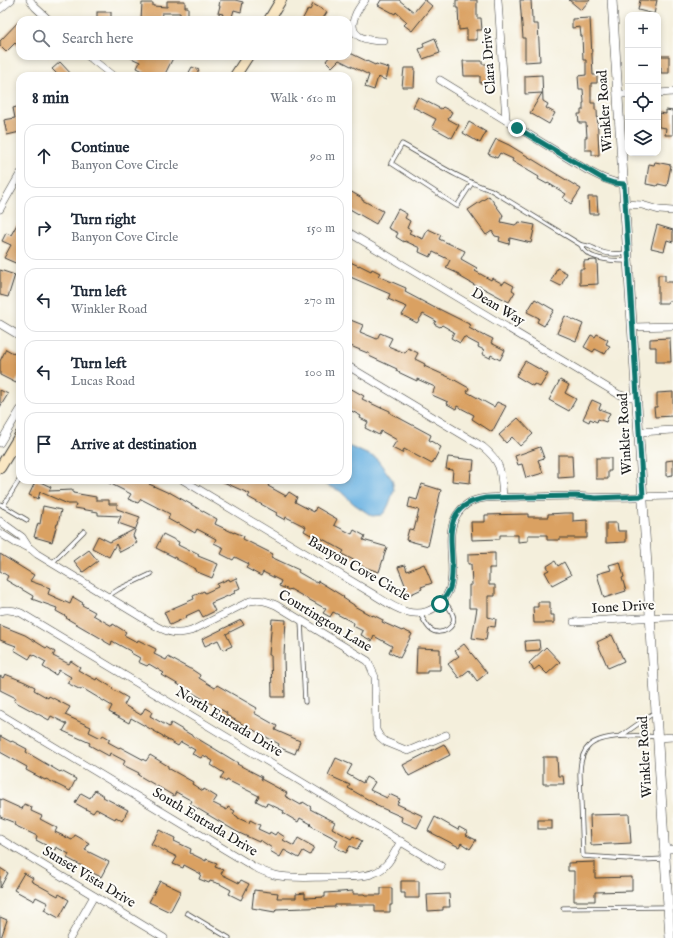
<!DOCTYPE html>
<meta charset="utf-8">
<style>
body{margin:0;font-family:"IM FELL English",serif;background:#f2f2f3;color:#1f2937}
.controls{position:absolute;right:12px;top:12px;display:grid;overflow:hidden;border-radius:8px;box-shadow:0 2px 6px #0003}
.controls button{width:36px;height:36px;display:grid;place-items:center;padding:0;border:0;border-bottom:1px solid #e0e1e3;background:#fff;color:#1f2937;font:20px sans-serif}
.stop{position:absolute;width:12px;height:12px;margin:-9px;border:3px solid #0f766e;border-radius:50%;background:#fff}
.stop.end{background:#0f766e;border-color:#fff;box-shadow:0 1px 4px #0008}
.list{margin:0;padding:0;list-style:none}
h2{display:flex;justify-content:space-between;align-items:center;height:52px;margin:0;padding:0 16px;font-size:17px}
h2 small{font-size:13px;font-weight:400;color:#747a83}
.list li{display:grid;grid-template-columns:26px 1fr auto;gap:12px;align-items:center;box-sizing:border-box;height:64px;margin:0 8px 8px;padding:0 8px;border:1px solid #e0e1e3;border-radius:12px}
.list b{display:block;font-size:15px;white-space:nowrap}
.list p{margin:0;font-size:13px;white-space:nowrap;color:#747a83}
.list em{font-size:13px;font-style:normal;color:#747a83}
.icon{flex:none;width:22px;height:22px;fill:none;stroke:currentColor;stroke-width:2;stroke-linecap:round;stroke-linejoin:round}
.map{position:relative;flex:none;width:673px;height:938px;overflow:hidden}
.search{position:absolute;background:#fff;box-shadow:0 2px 6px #0003;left:16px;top:16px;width:336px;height:44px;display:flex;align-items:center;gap:10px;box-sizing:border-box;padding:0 14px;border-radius:12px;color:#747a83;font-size:15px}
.panel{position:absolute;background:#fff;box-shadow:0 2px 6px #0003;left:16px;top:72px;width:336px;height:412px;border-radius:12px}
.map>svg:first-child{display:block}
.water{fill:#6bb2e2;stroke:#44677f}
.building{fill:#daa162}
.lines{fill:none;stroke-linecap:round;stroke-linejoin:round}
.service-casing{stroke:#3c3c39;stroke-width:5}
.minor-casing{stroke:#3c3c39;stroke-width:8}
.tertiary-casing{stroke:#3c3c39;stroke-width:10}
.secondary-casing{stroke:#3c3c39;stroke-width:12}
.service{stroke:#fff;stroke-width:3.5}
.minor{stroke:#fff;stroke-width:7}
.tertiary{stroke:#fff;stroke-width:9}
.secondary{stroke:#fae7c3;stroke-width:10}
.route{stroke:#0f766e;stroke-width:5}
.labels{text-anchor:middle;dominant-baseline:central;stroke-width:4;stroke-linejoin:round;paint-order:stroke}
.street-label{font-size:14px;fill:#1c1c1c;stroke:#fdfcf7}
</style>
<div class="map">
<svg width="673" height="938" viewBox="0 0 673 938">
<rect width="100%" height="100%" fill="#fdfcf7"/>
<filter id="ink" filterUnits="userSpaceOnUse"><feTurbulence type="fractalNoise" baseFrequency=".025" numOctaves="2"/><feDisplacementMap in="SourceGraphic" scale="8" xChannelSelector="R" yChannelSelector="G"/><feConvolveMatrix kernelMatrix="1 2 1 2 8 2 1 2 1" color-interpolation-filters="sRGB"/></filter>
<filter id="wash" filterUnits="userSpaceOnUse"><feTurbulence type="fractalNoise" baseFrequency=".012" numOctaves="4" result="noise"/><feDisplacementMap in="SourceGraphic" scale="16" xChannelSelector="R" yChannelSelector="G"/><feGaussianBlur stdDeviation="0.9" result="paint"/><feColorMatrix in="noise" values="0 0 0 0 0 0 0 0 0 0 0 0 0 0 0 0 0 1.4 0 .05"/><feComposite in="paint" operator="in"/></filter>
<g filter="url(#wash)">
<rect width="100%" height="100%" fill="#f4efdc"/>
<polygon class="water" points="348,446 376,458 392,479 394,490 389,504 385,512 381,515 372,516 354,504 340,491 316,480 348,480"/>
<g id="blocks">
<g class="building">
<polygon points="220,0 235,0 243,2 241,12 234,10 231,20 221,20 223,14 218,13 220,6 219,6"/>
<polygon points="381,0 399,0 414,12 424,0 425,0 432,6 412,31 404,25 407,22 396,12 395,14 378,5"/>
<polygon points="456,0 477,0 477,18 481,18 482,30 477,30 477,40 467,40 467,29 459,30 458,8 456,8"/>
<polygon points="520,0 531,0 532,18 533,18 533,24 538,24 540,61 525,62 525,38 523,38"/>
<polygon points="569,0 590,0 581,10"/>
<polygon points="640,0 657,0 654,14 638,10"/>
<polygon points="167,1 185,1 185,7 188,7 188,17 180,17 180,13 162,13 161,20 147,20 147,19 141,19 142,3 153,3 153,6 167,7"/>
<polygon points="313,4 327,12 322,20 302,20 308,9 310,10"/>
<rect x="97" y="12" width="14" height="8"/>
<polygon points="590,18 593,75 597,75 597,83 591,83 591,103 595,103 595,110 597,110 599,155 592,155 592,150 585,150 585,137 587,137 586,123 579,123 578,114 581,114 581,110 583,110 583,103 584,103 583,89 579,89 578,76 586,75 586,60 583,60 582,36 581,36 580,27 572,28 572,19"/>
<polygon points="20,20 20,48 15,43 6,52 0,46 0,41"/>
<polygon points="435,38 440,53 423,59 419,49 424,47 423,43"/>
<polygon points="350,53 375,65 376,64 389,68 386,80 378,77 374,90 365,87 369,75 339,60 332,67 326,61 330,56 348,56"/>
<polygon points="127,56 174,56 164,76 149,76 144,74 145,72 137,68 140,62"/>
<polygon points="658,56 669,56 669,73 661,73 661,67 658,67"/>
<polygon points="463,61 482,61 482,64 487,64 488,83 480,83 480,76 464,76"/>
<polygon points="60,62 73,76 59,76 52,69"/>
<polygon points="192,67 199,70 195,76 187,76"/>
<polygon points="404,68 415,68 414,87 402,87"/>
<polygon points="542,75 543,101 548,104 546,108 555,113 549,124 530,113 542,93 525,94 525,76"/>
<polygon points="418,97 441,109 443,107 452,112 448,119 459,125 452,138 432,127 436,119 413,107"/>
<polygon points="20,106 20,132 7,135 4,120 15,118 13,108"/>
<polygon points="666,110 673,111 673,135 665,135 666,128 659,127 659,113 666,114"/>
<polygon points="469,122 486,132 480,143 463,133"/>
<polygon points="496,139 509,145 581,189 571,204 563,198 566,194 548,183 547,184 538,179 539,177 512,161 513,159 500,153 497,158 488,154"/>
<polygon points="655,162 671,165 667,186 658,184 657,186 646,184 649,164 654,165"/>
<polygon points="348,190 362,198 362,200 383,211 376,224 348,208"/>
<polygon points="489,196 503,215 501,222 515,225 519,222 535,225 531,243 510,238 509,244 499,241 500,237 495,236 492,231 486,235 468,210"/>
<polygon points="588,197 597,197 598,214 589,214"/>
<polygon points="398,209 407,214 405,218 410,221 407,228 411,230 409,233 423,239 428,229 441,235 439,239 465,251 461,259 477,268 475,271 491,280 492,278 503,284 505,281 514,286 512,290 515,292 509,302 479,286 478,287 459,276 459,274 446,268 450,260 433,252 430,257 419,252 420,248 405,241 404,242 396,237 398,233 388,228"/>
<polygon points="20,219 20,265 4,258 11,245 2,241 6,233 11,235"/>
<polygon points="657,225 673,230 673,242 667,240 664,251 651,248"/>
<polygon points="595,260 597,261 598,284 580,285 580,269 584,269 584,261"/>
<polygon points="348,261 359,266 359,265 371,271 372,269 380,273 378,276 406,288 405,292 435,308 435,307 471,325 469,328 484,336 485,335 493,339 491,343 505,350 500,360 491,355 490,358 482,354 484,350 478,347 479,345 464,337 460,343 451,338 454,332 442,325 440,327 434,324 436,321 423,314 417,323 402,315 407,307 388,299 390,294 348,276"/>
<polygon points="557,268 567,273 561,286 551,281"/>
<polygon points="0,270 15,275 8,297 0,295"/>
<polygon points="658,275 665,275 665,282 673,282 673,301 668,301 668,303 658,303"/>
<polygon points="535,299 554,310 544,326 537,322 539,318 527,312"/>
<polygon points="565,316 583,324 576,341 557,333"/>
<polygon points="348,319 363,325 360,332 377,339 380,333 392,338 388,346 405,353 408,348 418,353 415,359 425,364 424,366 451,378 469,388 467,392 494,407 497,402 506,406 492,432 472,419 474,415 457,406 456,409 447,404 448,402 432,395 435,387 417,379 417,381 396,371 397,369 369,356 370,354 348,345"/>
<polygon points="597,334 608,340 606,344 610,346 605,354 595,349 593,352 584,347 591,335 595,337"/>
<polygon points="670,338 671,362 656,362 656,347 650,347 650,339"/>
<polygon points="6,349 20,357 20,375 16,383 0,375 0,361"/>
<polygon points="525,361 548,374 540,387 534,384 533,386 516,376"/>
<polygon points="560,380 569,385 565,393 576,399 569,411 549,400"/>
<polygon points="348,387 364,396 362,399 381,408 381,407 390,411 390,413 431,435 429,440 441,447 432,464 404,449 402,453 392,448 397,440 381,431 379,435 365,428 368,422 360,418 361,416 348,409"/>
<polygon points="0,390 8,394 0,407"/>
<polygon points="673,392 673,416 655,417 654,407 657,407 657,393"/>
<polygon points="592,400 601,404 599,409 610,413 606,422 598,419 597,422 590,419 589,422 583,419"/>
<polygon points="518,418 533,434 520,446 512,437 506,443 499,435"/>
<polygon points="540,447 544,458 538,460 543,473 526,478 522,464 518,465 515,456"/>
<polygon points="558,455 572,455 573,477 558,478"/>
<polygon points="448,457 474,460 473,470 471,470 470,483 452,481 453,470 446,469"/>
<polygon points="596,458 611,458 611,471 608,471 608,479 596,479"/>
<polygon points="673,460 673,475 666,476 666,461"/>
<polygon points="36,480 51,487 49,491 73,490 73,493 96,497 96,500 109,500 109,504 117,504 117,509 140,517 133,536 137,543 120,552 116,544 109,557 92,548 98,536 110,542 135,529 118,523 121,516 98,515 98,512 75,508 76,504 68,504 40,492 38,499 29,495"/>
<polygon points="103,480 151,480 149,484 169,493 169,492 217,519 215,524 234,533 234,532 244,536 243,539 273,554 271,557 299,570 298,572 317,583 318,581 328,587 344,597 343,598 354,605 354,606 372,616 373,615 383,620 382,622 402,631 403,630 412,634 400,658 389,652 392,646 374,636 372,641 361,635 363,631 353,626 354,623 333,612 330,617 323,613 326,609 290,589 289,590 279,586 281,581 263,572 261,576 246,568 249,564 235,557 233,560 221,554 224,548 214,543 216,539 197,529 195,533 178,523 177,524 168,519 170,514 141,499 138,503 128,499 131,494"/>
<polygon points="219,480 271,480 268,486 286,496 289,492 297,497 295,502 314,512 316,507 337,519 334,525 352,534 354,530 365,536 363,540 387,547 379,572 361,566 361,564 342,554 344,551 312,533 311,535 304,531 306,527 286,517 285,520 276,515 277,513 248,497 250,494"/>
<polygon points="422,484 441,490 428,546 406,540 409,529 414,530 419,510 408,507 410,498 417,500"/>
<polygon points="43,506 61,510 58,524 57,524 52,542 34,537 38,523 40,524"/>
<polygon points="564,513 573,513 573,521 587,520 587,538 559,538 559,540 547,540 547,535 528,535 528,541 518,542 518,535 500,535 500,539 472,540 471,522 485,522 485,515 528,514 528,517 548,517 548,514"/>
<polygon points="606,523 617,523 618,531 626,531 626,542 606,543"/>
<polygon points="163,534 179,542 178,545 190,551 191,550 199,554 198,556 218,564 212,578 195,571 196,569 176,559 176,558 156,548"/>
<polygon points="89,550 98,561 83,572 74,561"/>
<polygon points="495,553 495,568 489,568 489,585 495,585 495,596 488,596 488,617 496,619 495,627 488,626 486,640 472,638 477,608 469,608 469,585 472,585 471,564 468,564 468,554"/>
<polygon points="0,554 34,575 30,581 50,588 48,594 70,604 73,597 83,603 82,605 95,612 93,615 112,626 113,624 126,632 124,635 137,642 138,640 156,649 154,654 166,660 168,657 190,669 191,669 200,675 199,678 215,688 217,685 257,708 254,713 277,726 275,730 300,741 295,754 278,747 279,744 226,715 227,713 162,675 164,673 149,664 147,666 138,662 140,658 131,653 132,652 112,641 111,645 104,641 104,640 66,618 67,617 56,611 57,608 32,599 33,596 6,580 8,576 0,571"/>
<polygon points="555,561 558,566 564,562 571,575 552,585 545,572 549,570 547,566"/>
<polygon points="620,562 624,577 622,578 626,591 604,598 597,574 611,570 609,565"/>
<polygon points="424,564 432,583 421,587 422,589 409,595 398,567 405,565 407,571"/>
<polygon points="236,578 240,588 234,591 235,593 211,603 215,611 203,617 199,610 186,616 187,617 170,625 164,612 194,599 193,596 204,591 205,593 218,587 217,584 229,579 230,581"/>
<polygon points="538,602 550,602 550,615 554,615 554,623 534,623 533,607 538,607"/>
<polygon points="272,619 286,620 284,655 285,697 272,697 271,655 269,655"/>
<polygon points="241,620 244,625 226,634 232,646 223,650 218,640 205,646 202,639"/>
<polygon points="0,625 25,635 46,648 47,647 55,652 53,656 69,664 71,661 80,667 78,670 96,680 97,678 113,688 112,689 128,698 124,705 141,715 145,708 152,712 150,716 169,727 171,723 215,749 238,763 237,764 262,777 261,779 287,793 285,796 301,805 303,802 311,807 310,809 335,822 332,828 351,839 353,836 362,841 357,849 350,846 346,853 335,847 338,840 315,828 310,825 311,824 300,818 298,822 283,813 284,811 267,803 266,806 256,801 259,796 227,780 226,782 220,778 224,773 211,765 213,761 203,755 201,758 192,754 195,750 181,742 178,746 163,737 163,736 131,718 129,723 109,712 112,706 82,688 81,690 67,683 71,677 59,670 56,675 43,667 46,662 32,654 29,659 14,650 16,646 0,640"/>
<polygon points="612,635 624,661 608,668 597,642"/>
<polygon points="539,640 540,650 526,651 525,641"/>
<polygon points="464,644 487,673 477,681 469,670 459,678 448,664 459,656 455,651"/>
<polygon points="546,647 560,662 547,674 539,666 534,670 529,663"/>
<polygon points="417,648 440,649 440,670 427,670 427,673 416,673"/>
<polygon points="5,674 25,682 35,687 34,690 48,698 49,696 70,707 65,715 91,727 89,732 101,738 103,735 110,739 108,742 119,748 120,747 146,761 150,755 168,766 168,768 193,782 192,784 203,791 204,789 217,797 213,803 227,810 228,807 235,811 233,814 238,817 238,818 249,823 250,820 260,825 258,829 269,834 270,832 275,835 277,832 285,837 283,840 294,846 298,838 314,847 310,855 303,851 299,858 284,850 280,857 270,851 272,848 260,840 259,842 237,832 190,804 192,801 176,792 174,796 138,775 139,773 123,765 125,761 110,753 109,756 89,745 90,743 63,731 67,724 51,716 49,720 14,701 16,698 0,690 0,676 3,678"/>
<polygon points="0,736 11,742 12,741 27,749 26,752 60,772 61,771 76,779 70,791 46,779 45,780 26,770 27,767 0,752"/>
<polygon points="444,744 450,755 409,776 403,765"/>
<polygon points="543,757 557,757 558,776 563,776 564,784 543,784"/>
<polygon points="336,758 352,765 347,774 363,783 366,777 375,782 370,790 387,798 389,794 400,799 397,804 423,816 417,828 401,821 402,817 375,805 376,804 348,788 350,785 328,775"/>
<polygon points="95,790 104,796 103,797 128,810 122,821 116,817 115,819 96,809 93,813 75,803 81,793 90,798"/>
<polygon points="0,799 22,809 24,804 32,807 31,811 42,816 40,819 57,828 55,832 72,840 75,835 89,843 85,850 109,862 101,877 81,867 82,866 67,858 69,854 56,847 55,850 36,840 37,836 14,825 15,823 0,817"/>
<polygon points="629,814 631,843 591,845 590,815"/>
<polygon points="435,817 458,830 459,827 468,832 466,835 476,840 470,849 461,843 459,847 428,831"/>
<rect x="538" y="820" width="14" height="9"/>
<polygon points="159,830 175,838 174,841 191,849 190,853 206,861 206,859 217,863 215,867 223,870 221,874 239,883 241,880 249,884 241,900 229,894 231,890 220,884 210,881 209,883 199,879 201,874 184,865 183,868 173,864 177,857 151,844"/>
<polygon points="595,862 595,878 632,877 632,891 595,892 595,901 574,901 574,871 568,871 568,863"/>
<polygon points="0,868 8,873 0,888"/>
<polygon points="24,873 33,878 31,881 58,896 59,894 69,900 59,918 44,910 48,903 36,897 34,901 14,890"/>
<polygon points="160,881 181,891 170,912 149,902"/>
<polygon points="401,881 419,881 419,898 405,898 405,893 401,893"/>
<polygon points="381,888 392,888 392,905 390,905 390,912 375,912 375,905 335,905 335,907 276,909 275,912 252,908 254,890 278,893 277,898 296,898 296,894 305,893 305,898 325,897 325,893 341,892 353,891 353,894 364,894 365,895 381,895"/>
<polygon points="449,894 450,907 443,907 443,910 428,911 427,895"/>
<polygon points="0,917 7,920 1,938 0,938"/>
</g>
</g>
</g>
<g filter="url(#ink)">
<use href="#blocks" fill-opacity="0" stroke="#3c3c39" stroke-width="1"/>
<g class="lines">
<g class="service-casing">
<g id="service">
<path d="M 472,183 L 457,206 L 391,163 L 402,144 C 431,160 460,180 491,190 L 581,245"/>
<path d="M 627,261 C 615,261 592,260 584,250 C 582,249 582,247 581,245 C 591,245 593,249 602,252 C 610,255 618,254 627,253"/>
<polyline points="11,451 20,457"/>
<polyline points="0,504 27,520"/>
<polyline points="3,506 20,479"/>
<polyline points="52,563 84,531"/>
<polyline points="108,596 119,589 151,574"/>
<path d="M 419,613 C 423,618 426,625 430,629 C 441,638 459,626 452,613 C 450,608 446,604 443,600"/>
<polyline points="301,621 305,702"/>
<polyline points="621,736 655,712"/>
<path d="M 657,737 C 640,735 601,734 589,746 C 581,753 580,765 580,775 L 583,856 L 643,860 L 664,859"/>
<polyline points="563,908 667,907"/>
<polyline points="187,913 229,938"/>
</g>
</g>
<g class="minor-casing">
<g id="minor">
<polyline points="30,0 35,7 49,20"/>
<path d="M 365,0 C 361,5 357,10 355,16 C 346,38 368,41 384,41"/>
<polyline points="498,0 506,120"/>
<polyline points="0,9 11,0"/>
<polyline points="88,56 113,76"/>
<path d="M 440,80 L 587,170 C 600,177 609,182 624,184"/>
<polyline points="658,93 673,92"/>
<polyline points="618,94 628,94"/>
<polyline points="625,204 642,205 659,210 673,211"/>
<polyline points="0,209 20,174"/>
<polyline points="348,232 618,394 627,397 637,397"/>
<polyline points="0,324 20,336"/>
<polyline points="633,327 673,326"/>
<path d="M 348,366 L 483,447 C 503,463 501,474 503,498"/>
<polyline points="639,432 673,430"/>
<polyline points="0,443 20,410"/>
<path d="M 183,480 L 373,594 C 392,606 415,623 437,606 C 471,581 431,530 467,504 C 480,495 506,498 521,497 C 539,497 557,496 576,496 C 583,497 590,497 597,497 C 622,498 648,496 673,496"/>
<polyline points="0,521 22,537 29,548"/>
<path d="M 0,533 L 16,543 L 30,548 L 37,554 L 156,626 C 169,633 177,635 191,631 L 250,601 C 260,599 267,601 276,605 L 368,661 L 371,668 L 375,677 L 376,730 L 380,737 L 386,742 L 408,751 L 446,735"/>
<path d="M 0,611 C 8,609 14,610 21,613 L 441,866"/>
<polyline points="574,622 639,618 673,617"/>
<path d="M 0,714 L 254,867 C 260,870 266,873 274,875 C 291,879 311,877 329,877 C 341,877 363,878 374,873 C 388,868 394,853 401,841"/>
<polyline points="658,738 673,737"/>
<polyline points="0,839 164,938"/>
<polyline points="664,849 673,849"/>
<polyline points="70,938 94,896"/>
</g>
</g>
<g class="tertiary-casing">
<polyline id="tertiary" points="612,0 670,938"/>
</g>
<g class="secondary-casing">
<g id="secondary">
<polyline points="269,20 281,0"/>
<polyline points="235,76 248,56"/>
<polyline points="0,468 20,435"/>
</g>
</g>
<use href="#service" class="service"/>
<use href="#minor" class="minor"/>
<use href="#tertiary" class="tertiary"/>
<use href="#secondary" class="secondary"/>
</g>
</g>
<g class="lines" filter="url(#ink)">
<path class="route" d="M 440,604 C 444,599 448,594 450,588 C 460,554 431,507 486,498 L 576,496 L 596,498 L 643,496 L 624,184 L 614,183 L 605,180 L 517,128"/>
</g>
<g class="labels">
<g class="street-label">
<text transform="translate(489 61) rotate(-94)">Clara Drive</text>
<text transform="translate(605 111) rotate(-94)">Winkler Road</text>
<text transform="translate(498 307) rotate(31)">Dean Way</text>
<text transform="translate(625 434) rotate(-93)">Winkler Road</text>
<text transform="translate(359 569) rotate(30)">Banyon Cove Circle</text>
<text transform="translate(623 607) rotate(-3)">Ione Drive</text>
<text transform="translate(325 621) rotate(31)">Courtington Lane</text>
<text transform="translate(229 722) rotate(31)">North Entrada Drive</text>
<text transform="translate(645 757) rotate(-93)">Winkler Road</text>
<text transform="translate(205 822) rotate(31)">South Entrada Drive</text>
<text transform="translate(89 877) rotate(31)">Sunset Vista Drive</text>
</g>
</g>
</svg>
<div class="controls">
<button>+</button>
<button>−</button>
<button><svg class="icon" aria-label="locate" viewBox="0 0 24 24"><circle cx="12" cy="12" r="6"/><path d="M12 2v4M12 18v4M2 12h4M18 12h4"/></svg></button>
<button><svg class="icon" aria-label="layers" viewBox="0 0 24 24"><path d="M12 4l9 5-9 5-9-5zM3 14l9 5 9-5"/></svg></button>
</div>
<div class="stop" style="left:440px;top:604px"></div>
<div class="stop end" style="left:517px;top:128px"></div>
<div class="search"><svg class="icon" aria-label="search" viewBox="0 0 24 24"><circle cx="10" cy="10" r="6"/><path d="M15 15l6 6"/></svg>Search here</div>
<section class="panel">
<h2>8 min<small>Walk · 610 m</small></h2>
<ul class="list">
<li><svg class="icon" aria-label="ahead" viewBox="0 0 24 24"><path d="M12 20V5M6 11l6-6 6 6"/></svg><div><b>Continue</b><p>Banyon Cove Circle</p></div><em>90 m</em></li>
<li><svg class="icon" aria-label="right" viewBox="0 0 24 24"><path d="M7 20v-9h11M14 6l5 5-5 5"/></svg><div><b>Turn right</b><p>Banyon Cove Circle</p></div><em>150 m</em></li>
<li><svg class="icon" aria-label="left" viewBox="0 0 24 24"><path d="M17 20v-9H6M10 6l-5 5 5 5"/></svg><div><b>Turn left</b><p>Winkler Road</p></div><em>270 m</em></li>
<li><svg class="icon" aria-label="left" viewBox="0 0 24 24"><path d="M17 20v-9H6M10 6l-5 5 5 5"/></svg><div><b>Turn left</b><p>Lucas Road</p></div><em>100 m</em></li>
<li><svg class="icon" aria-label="arrive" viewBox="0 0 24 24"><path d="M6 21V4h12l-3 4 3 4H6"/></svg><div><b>Arrive at destination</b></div></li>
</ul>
</section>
</div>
